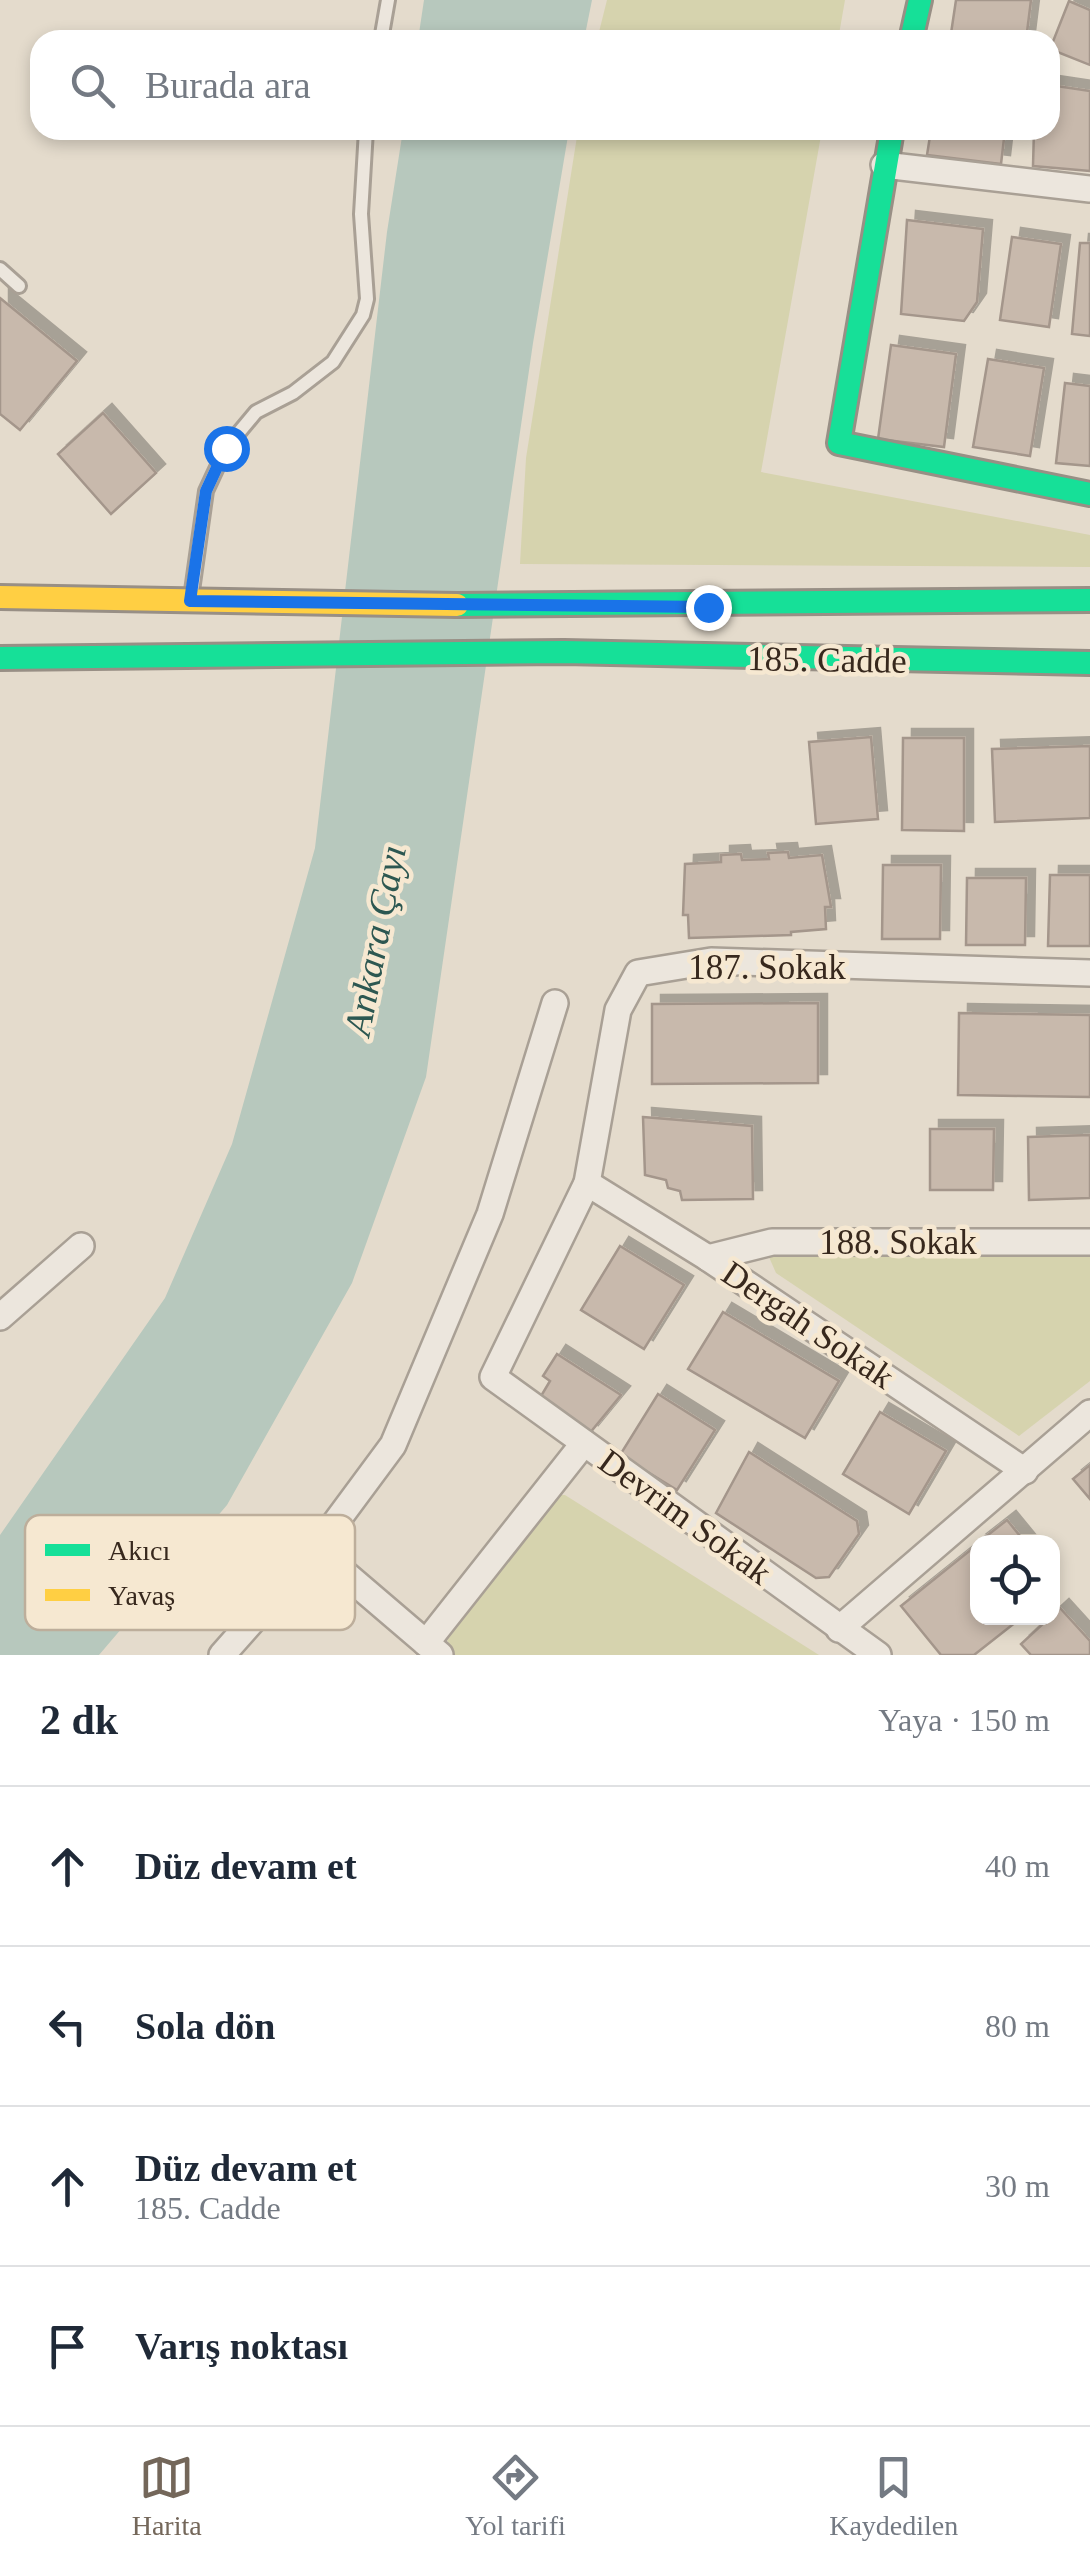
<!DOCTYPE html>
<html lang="tr">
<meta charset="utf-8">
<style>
body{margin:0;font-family:Georgia,serif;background:#f6f6f7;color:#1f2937}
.controls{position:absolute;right:30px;bottom:30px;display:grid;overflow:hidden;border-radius:20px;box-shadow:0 5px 15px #0003}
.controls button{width:90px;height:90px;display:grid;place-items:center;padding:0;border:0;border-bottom:2px solid #e0e1e3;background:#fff;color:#1f2937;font:50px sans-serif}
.stop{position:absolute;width:30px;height:30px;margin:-22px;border:8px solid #1a73e8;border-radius:50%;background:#fff}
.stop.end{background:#1a73e8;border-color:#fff;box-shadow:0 2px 10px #0008}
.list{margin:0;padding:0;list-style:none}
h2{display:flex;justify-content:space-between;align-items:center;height:130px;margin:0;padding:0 40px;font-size:42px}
h2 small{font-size:32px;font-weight:400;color:#747a83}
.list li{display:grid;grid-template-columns:65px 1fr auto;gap:30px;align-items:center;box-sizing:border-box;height:160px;padding:0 40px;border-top:2px solid #e0e1e3}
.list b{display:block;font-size:38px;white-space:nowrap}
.list p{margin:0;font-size:32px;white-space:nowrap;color:#747a83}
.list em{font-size:32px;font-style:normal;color:#747a83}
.icon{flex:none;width:55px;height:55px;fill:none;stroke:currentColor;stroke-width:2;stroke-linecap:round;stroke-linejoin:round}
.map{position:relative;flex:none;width:1090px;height:1655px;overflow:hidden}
.search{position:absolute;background:#fff;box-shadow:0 5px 15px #0003;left:30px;right:30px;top:30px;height:110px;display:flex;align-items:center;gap:25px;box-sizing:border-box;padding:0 35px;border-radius:30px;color:#747a83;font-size:38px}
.sheet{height:770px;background:#fff}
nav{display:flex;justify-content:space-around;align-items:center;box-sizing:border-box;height:140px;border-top:2px solid #e0e1e3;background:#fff;font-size:28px;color:#747a83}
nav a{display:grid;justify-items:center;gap:5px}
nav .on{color:#74675a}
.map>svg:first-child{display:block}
.green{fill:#d6d3ae}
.water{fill:#b7c8bd}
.building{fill:#c8b9ac;stroke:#a4968b;stroke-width:2.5;filter:url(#shadow)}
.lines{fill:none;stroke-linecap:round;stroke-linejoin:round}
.lane-casing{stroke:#a9a095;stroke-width:18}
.street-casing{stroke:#a9a095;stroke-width:30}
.fast-casing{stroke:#988f85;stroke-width:28}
.slow-casing{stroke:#988f85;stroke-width:28}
.lane{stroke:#ece6dd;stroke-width:12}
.street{stroke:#ece6dd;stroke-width:25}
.fast{stroke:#16e098;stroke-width:22}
.slow{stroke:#ffcf43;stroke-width:22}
.route{stroke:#1a73e8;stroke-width:12}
.labels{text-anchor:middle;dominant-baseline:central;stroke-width:9;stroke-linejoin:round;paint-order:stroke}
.street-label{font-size:35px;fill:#37281d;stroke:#f6e8d1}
.water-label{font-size:38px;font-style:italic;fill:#2c5751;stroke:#f6e8d1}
.key{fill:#f6e8d1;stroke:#bdae9b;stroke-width:2.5}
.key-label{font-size:28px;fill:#37281d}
</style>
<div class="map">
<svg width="1090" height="1655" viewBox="0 0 1090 1655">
<defs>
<filter id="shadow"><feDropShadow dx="9" dy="-9" stdDeviation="0" flood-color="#0004"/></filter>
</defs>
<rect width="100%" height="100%" fill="#e4dbcc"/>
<g class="green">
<polygon points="607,0 845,0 838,40 597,40"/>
<polygon points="578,130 822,130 761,472 1090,535 1090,567 520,564 526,458"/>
<polygon points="1090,1253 1090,1381 1019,1436 776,1273 769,1257"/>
<polygon points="560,1495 565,1495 819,1655 454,1655 447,1640"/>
</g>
<g class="water">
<polygon points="424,0 592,0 584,40 418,40"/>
<polygon points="403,130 569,130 533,343 426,1077 352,1283 227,1505 99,1655 0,1655 0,1535 165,1298 232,1144 315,848 387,232"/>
</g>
<g class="building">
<polygon points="956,0 1031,0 1026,40 950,40"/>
<polygon points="1069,1 1090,10 1090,65 1050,49"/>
<polygon points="1050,85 1090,91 1090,171 1033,166 1034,130 1050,130"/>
<polygon points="931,130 1005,130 1001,164 927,155"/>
<polygon points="907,220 983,229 977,302 964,321 901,314"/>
<polygon points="1012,237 1061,244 1049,327 1000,320"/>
<polygon points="1080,243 1090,243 1090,336 1072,334"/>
<polygon points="0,298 77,361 20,430 0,414"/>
<polygon points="891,345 956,354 944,447 878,439"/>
<polygon points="988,359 1044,368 1030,456 973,447"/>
<polygon points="1065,383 1090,386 1090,466 1056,463"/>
<polygon points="103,413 156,473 111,514 58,454"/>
<polygon points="871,737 878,819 816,824 809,742"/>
<polygon points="903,738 964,738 964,831 902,830"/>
<polygon points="1090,746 1090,818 995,822 992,749"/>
<polygon points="788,852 789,858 822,855 831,907 825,907 826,929 791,932 791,935 689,938 688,915 683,915 685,864 721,862 721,855 741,854 742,860 769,859 768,853"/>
<polygon points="883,865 941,865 940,939 882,939"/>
<polygon points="1050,875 1090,875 1090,946 1048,946"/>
<polygon points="967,878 1026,878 1025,945 966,945"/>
<polygon points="818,1003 818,1083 652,1084 652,1004"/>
<polygon points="959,1013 1090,1015 1090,1097 958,1095"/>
<polygon points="643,1117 752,1126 753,1199 682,1200 680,1191 668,1188 666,1180 645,1175"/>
<polygon points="930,1129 994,1129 993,1190 930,1190"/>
<polygon points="1090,1135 1090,1198 1029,1200 1028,1137"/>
<polygon points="620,1246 684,1285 644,1349 581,1310"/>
<polygon points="723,1312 839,1381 805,1438 688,1369"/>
<polygon points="557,1354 621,1395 589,1434 538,1401 550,1381 543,1376"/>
<polygon points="658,1394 715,1430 677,1490 620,1455"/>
<polygon points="880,1412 946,1451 909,1514 843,1474"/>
<polygon points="749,1452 857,1521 859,1534 829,1577 816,1578 716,1513"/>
<polygon points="1090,1465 1090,1499 1073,1479"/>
<polygon points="1007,1520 1025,1542 979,1542"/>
<polygon points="978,1544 978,1618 1021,1618 974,1655 941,1655 901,1606"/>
<polygon points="1060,1608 1090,1641 1090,1655 1031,1655 1021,1644"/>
</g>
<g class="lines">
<g class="lane-casing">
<g id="lane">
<polyline points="381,40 388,0"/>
<polyline points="0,269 19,286"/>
<polyline points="191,598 206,491 226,448 256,412 293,393 333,362 363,315 367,299 361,214 366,130"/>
</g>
</g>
<g class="street-casing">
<g id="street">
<polyline points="884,165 1090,189"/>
<polyline points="587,1183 708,1258 1025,1471"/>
<polyline points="708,1258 772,1242 1090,1242"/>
<polyline points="0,1317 81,1246"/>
<polyline points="316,1549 440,1655"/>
<polyline points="839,1629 1090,1413"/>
<polyline points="426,1643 584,1443"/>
<polyline points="222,1655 316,1549 393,1445 490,1214 555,1003"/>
<polyline points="878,1655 493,1377 587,1183 618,1010 638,973 711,961 1090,973"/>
</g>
</g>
<g class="fast-casing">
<g id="fast">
<polyline points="911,40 920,0"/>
<polyline points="892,130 839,443 1090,494"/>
<polyline points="457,605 1090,600"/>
<polyline points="0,658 564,652 1090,663"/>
</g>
</g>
<g class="slow-casing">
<polyline id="slow" points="0,597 457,605"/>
</g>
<use href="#lane" class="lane"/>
<use href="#street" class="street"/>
<use href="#fast" class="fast"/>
<use href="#slow" class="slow"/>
</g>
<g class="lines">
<polyline class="route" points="226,448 206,491 190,601 708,607"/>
</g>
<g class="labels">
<g class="street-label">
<text transform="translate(827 660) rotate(1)">185. Cadde</text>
<text x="767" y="967">187. Sokak</text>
<text x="898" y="1242">188. Sokak</text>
<text transform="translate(808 1325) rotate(34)">Dergah Sokak</text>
<text transform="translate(685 1517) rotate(36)">Devrim Sokak</text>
</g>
<g class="water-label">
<text transform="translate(375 940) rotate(-79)">Ankara Çayı</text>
</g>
</g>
<rect x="25" y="1515" width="330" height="115" rx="15" class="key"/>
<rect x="45" y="1544" width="45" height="12" fill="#16e098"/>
<rect x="45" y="1589" width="45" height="12" fill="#ffcf43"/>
<g class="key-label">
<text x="108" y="1560">Akıcı</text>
<text x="108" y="1605">Yavaş</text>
</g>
</svg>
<div class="controls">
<button><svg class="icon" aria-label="locate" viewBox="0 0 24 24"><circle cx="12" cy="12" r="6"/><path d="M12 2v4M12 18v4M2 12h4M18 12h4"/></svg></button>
</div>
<div class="stop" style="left:226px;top:448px"></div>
<div class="stop end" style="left:708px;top:607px"></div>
<div class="search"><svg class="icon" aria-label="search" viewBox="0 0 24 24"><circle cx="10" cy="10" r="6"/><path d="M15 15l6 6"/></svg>Burada ara</div>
</div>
<section class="sheet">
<h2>2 dk<small>Yaya · 150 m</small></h2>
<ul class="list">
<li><svg class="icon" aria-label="ahead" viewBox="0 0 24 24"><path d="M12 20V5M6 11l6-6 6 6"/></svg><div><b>Düz devam et</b></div><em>40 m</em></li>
<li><svg class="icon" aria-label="left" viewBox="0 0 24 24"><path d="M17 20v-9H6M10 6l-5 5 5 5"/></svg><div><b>Sola dön</b></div><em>80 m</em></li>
<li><svg class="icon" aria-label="ahead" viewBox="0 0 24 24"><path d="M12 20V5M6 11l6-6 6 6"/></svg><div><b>Düz devam et</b><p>185. Cadde</p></div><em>30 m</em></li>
<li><svg class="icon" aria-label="arrive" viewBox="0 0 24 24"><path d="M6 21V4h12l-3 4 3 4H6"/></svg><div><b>Varış noktası</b></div></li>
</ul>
</section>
<nav>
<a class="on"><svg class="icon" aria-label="map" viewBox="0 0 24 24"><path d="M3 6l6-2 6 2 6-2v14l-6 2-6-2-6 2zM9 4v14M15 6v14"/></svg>Harita</a>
<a><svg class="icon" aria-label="directions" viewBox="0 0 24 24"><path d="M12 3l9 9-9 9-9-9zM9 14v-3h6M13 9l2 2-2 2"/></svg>Yol tarifi</a>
<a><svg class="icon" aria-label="saved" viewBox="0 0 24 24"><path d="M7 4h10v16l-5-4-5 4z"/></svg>Kaydedilen</a>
</nav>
